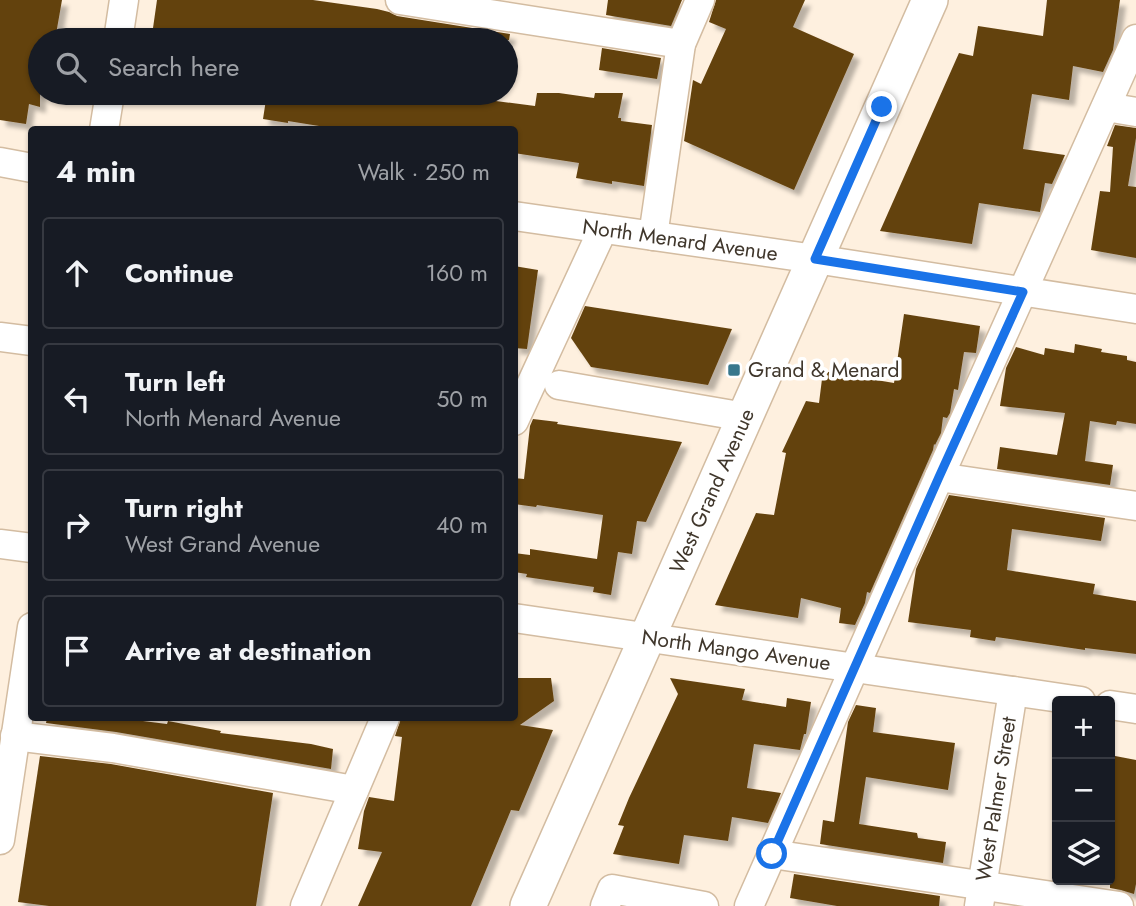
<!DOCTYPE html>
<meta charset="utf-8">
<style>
body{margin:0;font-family:Jost,sans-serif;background:#20242c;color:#f1f3f6}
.controls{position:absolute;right:21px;bottom:21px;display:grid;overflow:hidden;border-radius:7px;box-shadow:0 2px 5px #0004}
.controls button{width:63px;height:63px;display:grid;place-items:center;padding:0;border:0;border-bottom:2px solid #363941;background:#171b24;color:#f1f3f6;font:35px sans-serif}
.stop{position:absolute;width:21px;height:21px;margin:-16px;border:5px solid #1a73e8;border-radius:50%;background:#fff}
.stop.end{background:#1a73e8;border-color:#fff;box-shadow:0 2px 7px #0008}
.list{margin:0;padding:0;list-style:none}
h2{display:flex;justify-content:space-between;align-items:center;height:91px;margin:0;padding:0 28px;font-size:30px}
h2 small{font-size:23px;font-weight:400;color:#9ea1a6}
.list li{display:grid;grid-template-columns:46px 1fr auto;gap:21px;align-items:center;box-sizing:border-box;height:112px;margin:0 14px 14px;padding:0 14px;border:2px solid #363941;border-radius:7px}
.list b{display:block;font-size:26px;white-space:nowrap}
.list p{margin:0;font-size:23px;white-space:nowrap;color:#9ea1a6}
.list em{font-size:23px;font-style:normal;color:#9ea1a6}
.icon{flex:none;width:38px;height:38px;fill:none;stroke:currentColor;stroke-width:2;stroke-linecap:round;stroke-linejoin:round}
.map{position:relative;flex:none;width:1136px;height:906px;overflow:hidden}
.search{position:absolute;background:#171b24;box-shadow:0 2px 5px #0004;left:28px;top:28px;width:490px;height:77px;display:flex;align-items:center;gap:18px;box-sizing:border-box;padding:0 24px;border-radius:38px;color:#9ea1a6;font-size:26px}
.panel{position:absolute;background:#171b24;box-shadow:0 2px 5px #0004;left:28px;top:126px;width:490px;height:595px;border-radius:7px}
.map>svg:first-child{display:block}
.building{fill:#64420e;filter:url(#shadow)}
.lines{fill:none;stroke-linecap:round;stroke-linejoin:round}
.minor-casing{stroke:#d3bca1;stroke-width:31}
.major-casing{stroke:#d3bca1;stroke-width:38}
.minor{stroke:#fff;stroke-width:28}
.major{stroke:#fff;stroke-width:35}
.route{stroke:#1a73e8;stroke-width:9}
.poi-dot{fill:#38778c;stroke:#fff;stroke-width:2.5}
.labels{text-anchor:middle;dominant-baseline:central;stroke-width:7;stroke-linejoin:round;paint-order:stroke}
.street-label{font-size:21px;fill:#40372c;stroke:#fff}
.poi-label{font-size:21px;fill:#40372c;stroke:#fff;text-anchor:start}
</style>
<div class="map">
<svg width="1136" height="906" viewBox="0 0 1136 906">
<defs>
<filter id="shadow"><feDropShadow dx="6" dy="6" stdDeviation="2" flood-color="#0004"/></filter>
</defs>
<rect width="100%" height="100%" fill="#fef0df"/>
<g class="building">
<polygon points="0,0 62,0 55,40 40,40 40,107 29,104 26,124 0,120"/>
<polygon points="157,0 313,0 377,9 389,12 397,16 510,34 509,40 400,40 338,32 336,40 273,30 272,40 177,40 178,31 153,28"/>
<polygon points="608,0 682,0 671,26 606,15"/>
<polygon points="716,0 805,0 793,27 854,54 794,190 684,141 693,80 701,84 726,29 709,22"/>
<polygon points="1047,0 1120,0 1113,50 1103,72 1073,66 1069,100 1032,94 1023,149 1065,155 1052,184 1045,183 1040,212 979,203 972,244 880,231 959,53 973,56 978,26 1043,36"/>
<polygon points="602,48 661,58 657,79 599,70"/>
<polygon points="267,93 474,93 473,98 535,106 537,93 559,93 594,98 595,93 623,93 618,118 621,118 621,121 652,125 644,186 612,181 612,184 576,178 579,163 514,153 514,130 344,130 288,121 288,123 263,119"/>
<polygon points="1115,125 1136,128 1136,138 1128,186 1136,187 1136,258 1091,250 1100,191 1110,192 1113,147 1107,146"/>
<polygon points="514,266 538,270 527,349 514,348"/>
<polygon points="585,306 732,329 708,385 591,367 571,338"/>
<polygon points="904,314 980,326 976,353 964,352 958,390 954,389 950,413 947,418 943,417 941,433 935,445 934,444 933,450 870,593 867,592 865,603 855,625 839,623 841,608 801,598 798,618 715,605 756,513 774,515 786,453 782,452 806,401 819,403 823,371 894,383"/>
<polygon points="1075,344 1102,349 1101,352 1127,356 1127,360 1136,362 1136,424 1117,421 1116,425 1090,421 1085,461 1113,465 1110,485 997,469 1000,447 1057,455 1065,413 1000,406 1006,368 1016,347 1044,355 1045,348 1074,353"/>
<polygon points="533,419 558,422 557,424 682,442 646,522 637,521 632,554 618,552 611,595 593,592 594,587 526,577 527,574 514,572 514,553 530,555 530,549 597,559 603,515 537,505 536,507 514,504 514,478 524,479 530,426"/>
<polygon points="949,495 1105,518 1101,541 1012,529 1007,570 1095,584 1093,594 1136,601 1136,654 1085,648 1085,650 996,637 995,641 970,637 971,630 908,622 916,569"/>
<polygon points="514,678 551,678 554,701 520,725 553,730 519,811 511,810 471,906 358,906 382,852 358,849 364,811 369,797 394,801 402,737 395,736 401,718 514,718"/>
<polygon points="670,678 745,689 742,700 786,707 787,698 811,702 806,734 804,734 800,750 754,744 747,788 781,793 768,823 732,817 728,841 684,835 679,864 613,854 624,826 618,825 629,798 678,694"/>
<polygon points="856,705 876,708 873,732 955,743 948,790 866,777 859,824 917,833 918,838 946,842 943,863 820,844 823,820 834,822 848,722"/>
<polygon points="47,718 119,718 167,724 168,721 221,731 220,733 311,744 333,749 331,769 116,732 46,723"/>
<polygon points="1110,755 1136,760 1136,884 1134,894 1121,890 1110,888"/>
<polygon points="40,756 111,764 273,793 256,906 49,906 18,902"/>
<polygon points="794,874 940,896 939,906 837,906 790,898"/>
</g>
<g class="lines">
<g class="minor-casing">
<g id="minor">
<polyline points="400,0 681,44"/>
<polyline points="118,40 124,0"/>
<polyline points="1106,107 1136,112"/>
<polyline points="104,130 110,93"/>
<polyline points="0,162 32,168"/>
<polyline points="514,216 815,259 1136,309"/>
<polyline points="653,236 681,44 700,0"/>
<polyline points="0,337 32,341"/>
<polyline points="559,385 745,417"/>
<polyline points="514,421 603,229"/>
<polyline points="939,477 1136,506"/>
<polyline points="0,544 32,548"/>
<polyline points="514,618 1081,701"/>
<polyline points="1110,705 1136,709"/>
<polyline points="15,736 113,748 354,790"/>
<polyline points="0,840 32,627"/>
<polyline points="772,854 1119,906"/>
<polyline points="305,906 385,718"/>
<polyline points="605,906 612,889 704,906"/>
<polyline points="749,906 939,477 1136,39"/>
<polyline points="979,906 1013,691"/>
</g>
</g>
<g class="major-casing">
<polyline id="major" points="528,906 930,0"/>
</g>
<use href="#minor" class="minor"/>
<use href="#major" class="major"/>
</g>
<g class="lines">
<polyline class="route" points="772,854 939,477 1023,292 815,259 882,107"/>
</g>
<rect class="poi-dot" x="727" y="363" width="14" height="14" rx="3.5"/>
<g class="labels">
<g class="street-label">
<text transform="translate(680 240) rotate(8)">North Menard Avenue</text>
<text transform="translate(712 491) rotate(-66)">West Grand Avenue</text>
<text transform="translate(736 650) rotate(8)">North Mango Avenue</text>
<text transform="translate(996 799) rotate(-81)">West Palmer Street</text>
</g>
<g class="poi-label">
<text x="748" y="370">Grand &amp; Menard</text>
</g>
</g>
</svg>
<div class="controls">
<button>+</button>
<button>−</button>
<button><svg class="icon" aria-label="layers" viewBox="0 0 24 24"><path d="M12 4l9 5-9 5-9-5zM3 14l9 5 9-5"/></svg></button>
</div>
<div class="stop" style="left:772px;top:854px"></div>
<div class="stop end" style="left:882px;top:107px"></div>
<div class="search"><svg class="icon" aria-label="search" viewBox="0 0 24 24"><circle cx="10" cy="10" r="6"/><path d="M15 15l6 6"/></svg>Search here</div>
<section class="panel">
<h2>4 min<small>Walk · 250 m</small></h2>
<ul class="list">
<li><svg class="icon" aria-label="ahead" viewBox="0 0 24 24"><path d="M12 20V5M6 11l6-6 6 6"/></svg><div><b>Continue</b></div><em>160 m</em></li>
<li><svg class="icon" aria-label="left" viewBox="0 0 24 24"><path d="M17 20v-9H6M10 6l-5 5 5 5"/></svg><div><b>Turn left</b><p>North Menard Avenue</p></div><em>50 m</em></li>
<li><svg class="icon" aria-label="right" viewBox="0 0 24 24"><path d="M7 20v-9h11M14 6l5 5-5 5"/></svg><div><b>Turn right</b><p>West Grand Avenue</p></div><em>40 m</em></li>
<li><svg class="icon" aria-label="arrive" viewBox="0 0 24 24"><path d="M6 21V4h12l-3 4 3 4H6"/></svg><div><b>Arrive at destination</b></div></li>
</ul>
</section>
</div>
